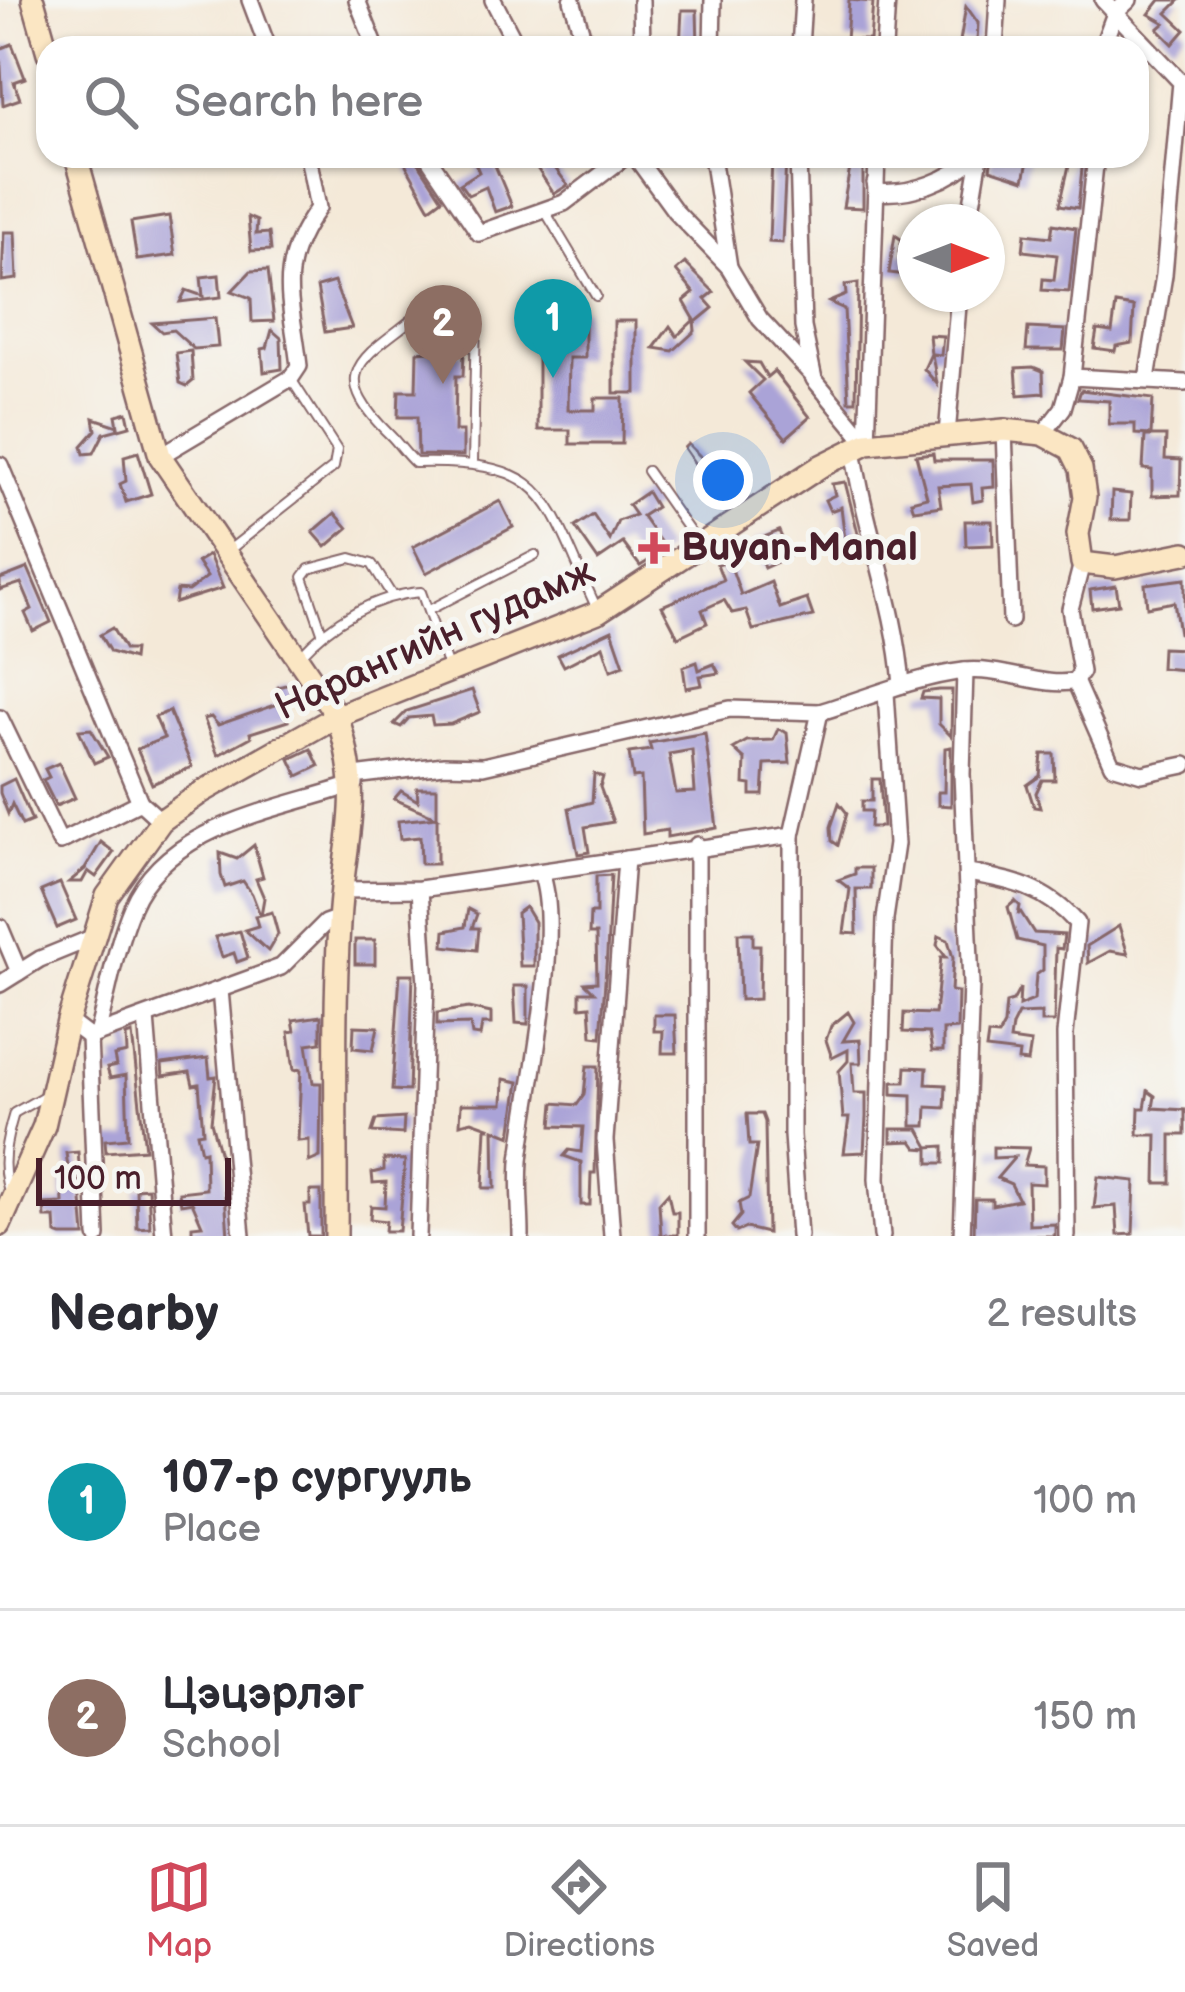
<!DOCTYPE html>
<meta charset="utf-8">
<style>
body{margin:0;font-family:"Balsamiq Sans",sans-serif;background:#f2f2f3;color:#2b2b33}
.compass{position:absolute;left:897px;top:204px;width:108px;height:108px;border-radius:50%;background:#fff;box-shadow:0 3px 9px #0004;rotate:90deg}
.scale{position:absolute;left:36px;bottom:30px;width:195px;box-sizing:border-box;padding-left:12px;border:6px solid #4a1f2b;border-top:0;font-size:33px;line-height:42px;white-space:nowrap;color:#4a1f2b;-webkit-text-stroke:9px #f6f6f2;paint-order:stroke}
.you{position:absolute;left:723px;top:480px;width:42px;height:42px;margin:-30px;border:9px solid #fff;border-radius:50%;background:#1a73e8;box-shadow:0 0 0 18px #1a73e833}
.badge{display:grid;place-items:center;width:78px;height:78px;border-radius:50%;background:#d1495b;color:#fff;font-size:39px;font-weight:700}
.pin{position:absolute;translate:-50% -99px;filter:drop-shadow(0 3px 6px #0008)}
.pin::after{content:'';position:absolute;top:63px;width:42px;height:36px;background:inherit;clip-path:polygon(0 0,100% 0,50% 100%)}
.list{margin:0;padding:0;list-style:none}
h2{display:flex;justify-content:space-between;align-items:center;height:156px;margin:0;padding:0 48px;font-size:51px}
h2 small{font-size:39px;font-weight:400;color:#7c7c81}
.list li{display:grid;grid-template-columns:78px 1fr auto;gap:36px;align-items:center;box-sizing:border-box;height:216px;padding:0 48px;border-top:3px solid #e1e1e2}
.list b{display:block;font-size:45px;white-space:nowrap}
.list p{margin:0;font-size:39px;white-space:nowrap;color:#7c7c81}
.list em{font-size:39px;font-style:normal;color:#7c7c81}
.icon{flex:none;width:66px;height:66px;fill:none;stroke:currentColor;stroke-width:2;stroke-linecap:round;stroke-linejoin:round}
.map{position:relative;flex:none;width:1185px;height:1236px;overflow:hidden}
.search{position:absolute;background:#fff;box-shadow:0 3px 9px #0004;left:36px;right:36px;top:36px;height:132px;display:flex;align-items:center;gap:30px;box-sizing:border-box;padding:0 42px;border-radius:36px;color:#7c7c81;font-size:45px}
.sheet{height:588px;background:#fff}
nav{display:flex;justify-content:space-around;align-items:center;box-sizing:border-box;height:168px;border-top:3px solid #e1e1e2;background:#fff;font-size:33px;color:#7c7c81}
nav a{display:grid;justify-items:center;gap:6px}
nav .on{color:#d1495b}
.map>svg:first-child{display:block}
.building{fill:#aaa3d7;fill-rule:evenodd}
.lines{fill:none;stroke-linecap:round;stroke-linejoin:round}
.lane-casing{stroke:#866668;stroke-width:12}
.street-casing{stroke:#866668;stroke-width:20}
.secondary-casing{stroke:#866668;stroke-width:26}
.lane{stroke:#fff;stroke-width:8}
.street{stroke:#fff;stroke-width:15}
.secondary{stroke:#fbe6c3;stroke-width:21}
.poi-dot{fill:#d1495b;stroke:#f6f6f2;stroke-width:4.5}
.labels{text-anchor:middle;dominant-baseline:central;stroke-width:10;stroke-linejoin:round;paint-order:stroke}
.poi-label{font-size:39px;font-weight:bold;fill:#4a1f2b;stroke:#f6f6f2;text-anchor:start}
.street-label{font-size:39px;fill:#4a1f2b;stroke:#f6f6f2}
</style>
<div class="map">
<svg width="1185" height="1236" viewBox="0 0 1185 1236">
<rect width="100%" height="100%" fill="#f6f6f2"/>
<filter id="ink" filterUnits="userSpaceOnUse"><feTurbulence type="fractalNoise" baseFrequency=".00833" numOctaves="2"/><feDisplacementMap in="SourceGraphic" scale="24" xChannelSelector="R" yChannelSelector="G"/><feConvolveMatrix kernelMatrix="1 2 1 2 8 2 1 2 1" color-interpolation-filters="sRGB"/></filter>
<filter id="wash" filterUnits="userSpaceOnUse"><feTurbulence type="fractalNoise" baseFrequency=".004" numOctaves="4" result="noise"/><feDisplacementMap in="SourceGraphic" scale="48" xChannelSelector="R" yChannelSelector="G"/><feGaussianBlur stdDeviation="2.7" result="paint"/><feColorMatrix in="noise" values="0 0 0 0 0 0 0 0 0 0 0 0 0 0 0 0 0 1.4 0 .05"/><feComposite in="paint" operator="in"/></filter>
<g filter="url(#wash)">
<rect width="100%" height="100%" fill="#f4e9d8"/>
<g id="blocks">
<g class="building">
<polygon points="849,0 873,2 870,40 846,40"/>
<polygon points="1160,0 1180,0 1167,13 1185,30 1173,44 1158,29 1165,23 1149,14"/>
<polygon points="966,6 978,23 977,42 960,41"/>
<polygon points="682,10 697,10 698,48 680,48"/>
<polygon points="12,44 25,78 14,82 20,99 3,105 0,49"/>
<polygon points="414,156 442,199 430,208 405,163"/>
<polygon points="472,156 491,156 512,206 495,212 486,187 468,195 460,184 479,172"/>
<polygon points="529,156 546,156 568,185 554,194"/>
<polygon points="992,156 1029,156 1024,180 990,169"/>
<polygon points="1071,157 1083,159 1078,208 1060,205"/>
<polygon points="772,158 786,159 782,243 769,242"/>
<polygon points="850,168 863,169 863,208 843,207"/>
<polygon points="169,216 175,255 137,260 131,222"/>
<polygon points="248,217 257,221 256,234 269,233 271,250 251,251"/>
<polygon points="1053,224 1076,228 1069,292 1042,290 1043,279 1054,280 1057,255 1023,251 1025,234 1051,237"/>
<polygon points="4,232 15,232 17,279 2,281"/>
<polygon points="895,235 902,240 899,252 909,254 907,275 889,273"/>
<polygon points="685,263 714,292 705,299 713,308 696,322 684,301 694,293 676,271"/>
<polygon points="268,270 274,321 252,322 251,298 232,291 251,271"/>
<polygon points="219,275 221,297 180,302 186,290 203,296 201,277"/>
<polygon points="334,282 352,328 325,332 317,287"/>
<polygon points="858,283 856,401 849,401 844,309 829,302 846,295 845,285"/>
<polygon points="1116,304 1134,307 1132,343 1116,346 1115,351 1094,348 1097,330 1112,332"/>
<polygon points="560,308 585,308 585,358 569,358 568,410 595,410 595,398 623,398 622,444 570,444 570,430 538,430 538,336 560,336"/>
<polygon points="215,318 218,347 194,349 173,330 162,332 152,323"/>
<polygon points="694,320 695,331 673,351 654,348 670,326 677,336"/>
<polygon points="431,321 448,321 448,353 464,353 463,376 456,376 455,431 463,431 463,456 418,455 417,417 398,417 399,391 416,391 417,352 429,351"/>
<rect x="614" y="321" width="22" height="72"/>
<polygon points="1028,328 1065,330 1063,350 1026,350"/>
<polygon points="272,330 281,338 282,369 264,372 262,349 267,348"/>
<polygon points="929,335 943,336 941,355 932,354 937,384 924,369 931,354"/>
<polygon points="191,351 193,381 187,386 180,383 176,353"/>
<polygon points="745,362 759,363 767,377 774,371 810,417 786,438 749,393 763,380"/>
<polygon points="1033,367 1043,371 1044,393 1018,395 1016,368"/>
<polygon points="1081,390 1153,399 1151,435 1135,434 1135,424 1109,424 1109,401 1078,399"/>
<polygon points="127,412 130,426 104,433 94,453 84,454 82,446 96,430 94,418 118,426 116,415"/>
<polygon points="1145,436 1166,436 1165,459 1181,460 1180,495 1152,496 1152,470 1143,469"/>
<polygon points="688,444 709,465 722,456 738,479 716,494 684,448"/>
<polygon points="138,452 151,494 126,502 120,484 126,481 124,456"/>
<polygon points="933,453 934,460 993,460 994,487 982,488 983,500 973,502 971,484 938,486 941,506 914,510 911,501 927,497 916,455"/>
<polygon points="845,482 863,553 847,556 841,507 830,511 825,500 835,495 832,484"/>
<polygon points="647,492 656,507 642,516 666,550 640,566 623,543 598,560 575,527 593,515 610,540 618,521 635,515 628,505"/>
<polygon points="1112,492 1131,494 1130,520 1111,520"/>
<polygon points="500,501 513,527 426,573 413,547"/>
<polygon points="335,513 348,528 326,547 313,532"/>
<polygon points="965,521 992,521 993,545 966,546"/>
<polygon points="779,531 790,556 764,568 754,541"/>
<polygon points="209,555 223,588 175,603 177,590 188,591 207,577 197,562"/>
<polygon points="729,561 741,595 771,582 780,608 807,599 813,616 753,630 746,610 732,613 724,600 702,610 707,623 678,637 662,606 723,580 717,564"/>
<polygon points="28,568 51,622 33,631 25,613 32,609 21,583 0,590 0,579"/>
<polygon points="1185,579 1185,632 1179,633 1174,602 1147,607 1145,584"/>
<polygon points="1116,586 1119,604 1092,608 1090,590"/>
<polygon points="112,628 125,650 134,650 133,659 110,652 100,635"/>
<polygon points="612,630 624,665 611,670 603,646 564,666 558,655"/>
<polygon points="1162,648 1185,649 1185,670 1161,668"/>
<polygon points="697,662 699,670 714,664 719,673 700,676 702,685 686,688 683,667"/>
<polygon points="289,684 292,701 282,703 288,721 250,733 251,737 218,755 204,719 211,717 218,725 281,703 278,687"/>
<polygon points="472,690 480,712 451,724 433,725 431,716 409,718 401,727 394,724 407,711"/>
<polygon points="939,690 952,690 951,736 939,724 939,699 921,698 923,692"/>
<polygon points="169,711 192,767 152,784 137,749 164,738 155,717"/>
<polygon points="91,729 108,757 94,763 79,730"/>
<polygon points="778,729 787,733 790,763 765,764 763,795 751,795 751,785 744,784 745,760 733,749 747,741 773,740"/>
<path d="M 705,733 L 717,828 L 667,837 L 667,830 L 643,834 L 641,777 L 633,778 L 629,753 L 651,750 L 649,743 ZM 692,750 L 695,792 L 676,793 L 669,754 Z"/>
<polygon points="951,747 951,806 938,805 938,792 944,792 945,748"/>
<polygon points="311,749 319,766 298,776 290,759"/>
<polygon points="1042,754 1054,754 1055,780 1042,780 1036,793 1040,808 1034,807 1027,785 1040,776"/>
<polygon points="59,763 75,798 56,806 43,780 49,777 45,769"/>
<polygon points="594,774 603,777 600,787 613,822 585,827 589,852 578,854 569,808 592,802"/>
<polygon points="14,779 32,821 22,825 12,804 8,814 0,793 0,786"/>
<polygon points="872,779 880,779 883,827 870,827 871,811 862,811 862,801 872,801"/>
<polygon points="417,788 437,788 437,864 421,864 420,837 400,839 398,821 436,817 394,799 401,791 418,801"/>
<polygon points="839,803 847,813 838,845 832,841 831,827"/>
<polygon points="101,842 114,852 96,877 88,871 82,882 69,882 85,869"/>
<polygon points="254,845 263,877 256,879 264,898 261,915 272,912 278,934 268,951 245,930 258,926 255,916 260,915 252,894 243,881 225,887 221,875 220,853 237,859"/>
<polygon points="855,868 871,868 871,889 856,889 857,934 844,933 850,889 838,880 855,874"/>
<polygon points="611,875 607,953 601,1037 592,1036 590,1006 580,1007 580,992 594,992 585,983 597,982 596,934 589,934 590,913 596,913 596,876"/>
<polygon points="60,883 76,920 57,928 41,891"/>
<polygon points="1015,901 1020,906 1018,915 1020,911 1034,933 1064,935 1062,949 1056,948 1054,1022 1041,1022 1041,1013 1018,1014 1012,1026 1010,1040 1031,1043 1028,1062 1018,1061 1019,1053 986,1049 988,1035 998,1036 1004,1025 1006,1003 1013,1001 1020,988 1019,1006 1034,1000 1036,975 1043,970 1043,946 1017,940 1008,907"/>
<polygon points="525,907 534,922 534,966 520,966 517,913"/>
<polygon points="468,909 477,914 472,928 479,928 477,950 444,946 445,931 465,927"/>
<polygon points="1119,926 1128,954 1110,951 1088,963 1087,946"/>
<polygon points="240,931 248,958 237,962 234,953 222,957 215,937"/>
<polygon points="738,933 753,933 753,945 760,945 759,999 740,1000"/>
<polygon points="939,936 948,940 953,958 951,991 958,992 957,1029 943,1030 943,1051 932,1051 929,1033 903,1032 904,1013 935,1014 941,957 946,957 937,945"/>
<rect x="355" y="940" width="20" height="24"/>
<polygon points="400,974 413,974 409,1091 392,1090"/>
<polygon points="514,986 528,986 528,1024 516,1023"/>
<polygon points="468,1008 491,1013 491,1024 482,1024 480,1036 472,1035 470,1024 437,1025 437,1013"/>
<polygon points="848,1012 854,1022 843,1041 860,1040 861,1063 852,1063 854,1093 866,1093 866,1117 864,1152 844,1153 849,1118 843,1118 839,1071 848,1061 848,1050 832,1058 826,1040 831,1026"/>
<polygon points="654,1015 675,1015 677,1053 662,1053 663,1031 654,1031"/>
<polygon points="321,1016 321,1042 307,1044 313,1083 321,1083 320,1157 309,1162 309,1140 298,1141 301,1069 294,1070 289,1032 295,1031 293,1020"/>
<polygon points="354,1026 378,1027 373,1050 353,1048"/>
<polygon points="132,1034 145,1149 106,1152 105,1140 128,1138 126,1075 110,1078 107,1068 116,1066 114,1056 127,1053 126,1036"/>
<polygon points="208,1058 210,1077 216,1076 211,1122 223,1166 228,1236 192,1236 192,1226 202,1225 192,1202 181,1204 179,1192 206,1189 205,1151 201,1152 197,1133 203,1132 199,1084 193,1085 190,1072 163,1076 162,1064"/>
<polygon points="587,1066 598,1066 595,1173 591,1173 590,1205 581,1205 581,1162 564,1156 569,1150 581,1152 583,1127 552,1126 554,1103 577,1105 584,1095"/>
<polygon points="906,1067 927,1068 926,1084 946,1085 945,1108 927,1107 926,1126 912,1126 912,1095 892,1094 892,1082 905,1082"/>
<polygon points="504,1079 519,1082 511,1136 494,1129 495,1188 483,1188 486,1128 491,1128 472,1121 460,1124 461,1104 503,1104"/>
<polygon points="1148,1091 1155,1096 1153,1108 1185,1110 1185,1135 1171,1135 1171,1183 1156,1183 1157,1135 1138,1135 1139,1108 1145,1108"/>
<polygon points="747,1114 762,1114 765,1122 767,1233 746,1228 737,1232 732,1226 741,1215 739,1203 749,1198 757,1145 749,1145"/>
<polygon points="404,1118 403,1134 372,1132 376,1120"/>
<polygon points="891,1129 919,1129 929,1147 944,1146 944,1163 929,1163 929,1149 917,1148 912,1141 891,1142"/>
<polygon points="993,1147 1029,1148 1024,1165 1044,1166 1044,1184 1028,1183 1029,1225 1055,1224 1055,1236 974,1236 975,1199 992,1199 992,1205 1019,1200 1011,1184 997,1178 1015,1157 993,1158"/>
<polygon points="78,1152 85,1236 62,1236 56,1234 55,1218 45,1218 44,1204 63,1203 62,1181 70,1181 66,1153"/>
<polygon points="384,1159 405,1160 399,1231 385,1231 386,1221 370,1219 371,1206 385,1207 386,1182 373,1183 372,1173 384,1170"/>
<polygon points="1098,1177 1135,1181 1133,1234 1118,1235 1116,1206 1094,1208"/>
<polygon points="148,1188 150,1227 137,1228 136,1189"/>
<polygon points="310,1191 321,1191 321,1236 308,1236 305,1205 310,1205"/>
<polygon points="668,1193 672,1212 678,1212 678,1235 661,1235 659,1203"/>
</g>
</g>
</g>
<g filter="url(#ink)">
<use href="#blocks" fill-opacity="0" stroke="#866668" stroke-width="3"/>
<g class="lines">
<g class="lane-casing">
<g id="lane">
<polyline points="545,211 596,296"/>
<path d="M 473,463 L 476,314 L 424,310 C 367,357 322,369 390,435 C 399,444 405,454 415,463 C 553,460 544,497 598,611"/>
<polyline points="647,471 699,545"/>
<polyline points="228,551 334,467 337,450 291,379"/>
<polyline points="431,609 535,555"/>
<polyline points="322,632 303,577 309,569 351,558 372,564 391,594"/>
<path d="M 300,656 C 331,622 375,595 421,592 L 449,670"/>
<path d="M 9,1191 C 0,1165 6,1140 14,1113 L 44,1096"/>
</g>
</g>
<g class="street-casing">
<g id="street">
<polyline points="250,0 268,48"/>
<polyline points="357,0 376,48"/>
<polyline points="493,0 518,48"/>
<polyline points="572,0 586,48"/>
<polyline points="641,0 642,48"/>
<polyline points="1103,0 1181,82 1164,275 1147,379"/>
<polyline points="712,48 713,0"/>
<polyline points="800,48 803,0"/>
<polyline points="884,48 887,0"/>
<polyline points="995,48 998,0"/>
<polyline points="1102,48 1115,13 1129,0"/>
<polyline points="427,156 479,233 564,203 626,156"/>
<polyline points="635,156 675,211 729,267 760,319 813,376"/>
<polyline points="712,156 729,267"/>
<polyline points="798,156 803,327 814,379 867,443"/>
<path d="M 875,183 L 878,192 C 911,195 952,180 975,156"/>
<polyline points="969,222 980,156"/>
<polyline points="1072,377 1096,156"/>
<polyline points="1004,430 1011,620"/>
<polyline points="1043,434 1063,408 1072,377 1185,383"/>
<polyline points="947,435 959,294"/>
<polyline points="867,443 877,156"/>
<path d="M 853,448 C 864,528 896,604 902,685"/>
<path d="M 160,456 L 291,378 L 299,366 C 291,297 275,268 318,208 L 308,156"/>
<polyline points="0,465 140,802"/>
<polyline points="1075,681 1112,765 1142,774 1185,765"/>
<polyline points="0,718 60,842 140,802 161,821"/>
<polyline points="354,776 444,765 483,766 730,709 820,712"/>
<polyline points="792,835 792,1135 799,1236"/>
<path d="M 967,873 C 1012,880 1046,888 1077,923 L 1065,1034 L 1067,1236"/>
<path d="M 343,890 L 420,889 L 792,835 L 820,712 C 867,698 915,677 964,671 C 1003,667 1045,689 1075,681 L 1081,672 L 1070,609 L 1082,563"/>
<polyline points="0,927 19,972"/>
<polyline points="0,984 40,959 94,937"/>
<polyline points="220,990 242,1236"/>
<polyline points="146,1018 164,1236"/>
<polyline points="68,1021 89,1037 281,967 325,923 339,918"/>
<path d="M 97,1034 C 108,993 115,947 132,907 C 167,824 279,810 355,784"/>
<polyline points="89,1037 97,1236"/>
<polyline points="418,1236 426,984 420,889"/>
<path d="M 521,1236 C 521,1208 517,1179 521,1152 C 529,1085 563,932 541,873"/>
<polyline points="612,1236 605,1140 626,859"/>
<polyline points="697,1236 697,845"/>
<polyline points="882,1236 877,1179 885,919 896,844 886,693"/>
<polyline points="962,1236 971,984 962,774 965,671"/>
</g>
</g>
<g class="secondary-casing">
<g id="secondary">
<polyline points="33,0 48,53"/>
<path d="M 76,156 L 160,456 L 337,716 C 366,802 343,840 339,924 C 333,1027 337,1132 336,1236"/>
<polyline points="0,1225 44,1126 68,1021 107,896 161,821 202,792 337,716 598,612 821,466 867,443 1004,430 1043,434 1071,449 1081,469 1085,497 1078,534 1082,563 1115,567 1185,553"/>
</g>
</g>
<use href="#lane" class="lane"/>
<use href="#street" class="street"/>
<use href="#secondary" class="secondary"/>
</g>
</g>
<path class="poi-dot" d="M648 530h12v12h12v12h-12v12h-12v-12h-12v-12h12z"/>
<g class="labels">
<g class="poi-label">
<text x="681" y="548">Buyan-Manal</text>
</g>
<g class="street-label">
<text transform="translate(435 640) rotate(-24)">Нарангийн гудамж</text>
</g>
</g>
</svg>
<svg class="compass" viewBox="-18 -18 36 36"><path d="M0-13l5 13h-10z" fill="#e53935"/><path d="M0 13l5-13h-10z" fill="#7c7c81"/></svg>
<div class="scale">100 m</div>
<div class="you"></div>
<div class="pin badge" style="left:553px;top:378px;background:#0f9aa8">1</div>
<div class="pin badge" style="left:443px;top:384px;background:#8d6e63">2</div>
<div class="search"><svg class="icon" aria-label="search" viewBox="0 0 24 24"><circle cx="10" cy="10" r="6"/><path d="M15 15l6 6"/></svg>Search here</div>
</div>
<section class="sheet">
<h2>Nearby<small>2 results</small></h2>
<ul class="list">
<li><span class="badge" style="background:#0f9aa8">1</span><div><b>107-р сургууль</b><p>Place</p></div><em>100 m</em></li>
<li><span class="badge" style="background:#8d6e63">2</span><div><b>Цэцэрлэг</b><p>School</p></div><em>150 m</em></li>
</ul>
</section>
<nav>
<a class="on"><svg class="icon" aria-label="map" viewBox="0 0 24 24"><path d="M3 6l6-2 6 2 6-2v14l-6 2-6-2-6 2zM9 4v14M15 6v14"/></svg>Map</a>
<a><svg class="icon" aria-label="directions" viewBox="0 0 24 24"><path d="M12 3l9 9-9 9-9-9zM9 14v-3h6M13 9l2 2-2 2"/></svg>Directions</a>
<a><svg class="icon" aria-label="saved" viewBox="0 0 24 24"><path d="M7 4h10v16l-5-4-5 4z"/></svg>Saved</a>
</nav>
